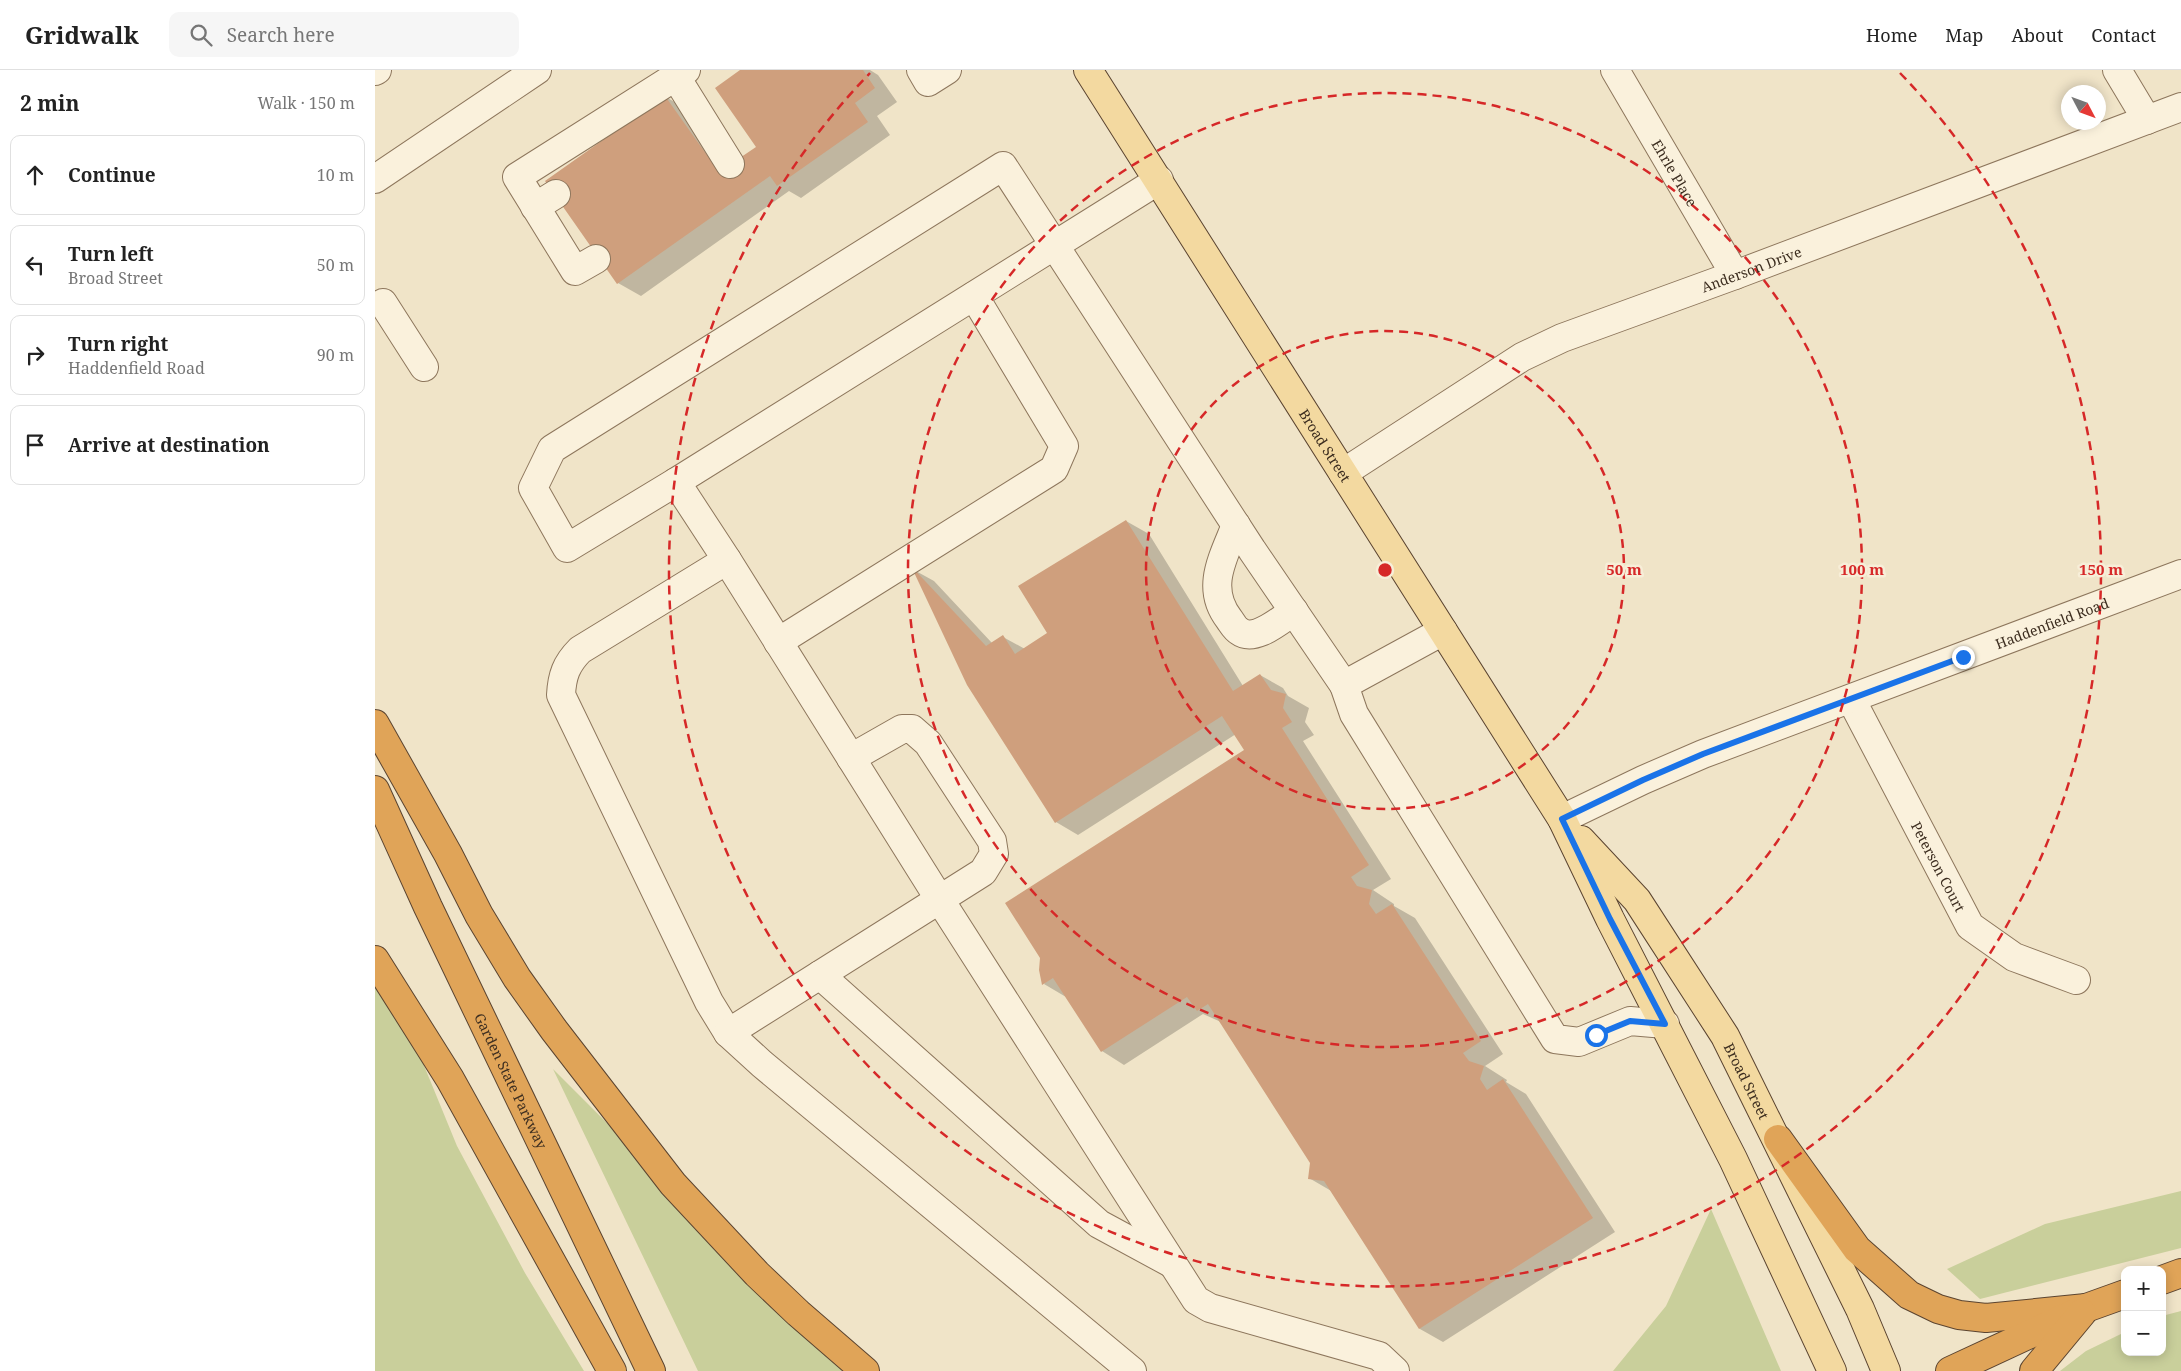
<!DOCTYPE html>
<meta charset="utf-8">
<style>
body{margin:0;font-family:"Noto Serif",serif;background:#f6f6f6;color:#222}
.controls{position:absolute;right:15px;bottom:15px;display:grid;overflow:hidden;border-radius:10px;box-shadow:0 2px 12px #0003}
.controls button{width:45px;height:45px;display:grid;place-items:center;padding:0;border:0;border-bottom:1px solid #e0e0e0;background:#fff;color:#222;font:25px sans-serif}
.compass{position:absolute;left:1686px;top:15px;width:45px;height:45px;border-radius:50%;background:#fff;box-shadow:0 2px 12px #0003;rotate:131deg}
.stop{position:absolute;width:15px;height:15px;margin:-11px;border:4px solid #1a73e8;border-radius:50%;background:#fff}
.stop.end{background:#1a73e8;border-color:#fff;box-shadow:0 1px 5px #0008}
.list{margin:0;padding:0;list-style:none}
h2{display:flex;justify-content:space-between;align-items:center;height:65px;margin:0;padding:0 20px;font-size:21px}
h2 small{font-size:16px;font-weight:400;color:#767676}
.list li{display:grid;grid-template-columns:32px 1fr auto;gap:15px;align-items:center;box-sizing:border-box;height:80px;margin:0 10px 10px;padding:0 10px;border:1px solid #e0e0e0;border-radius:10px}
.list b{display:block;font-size:19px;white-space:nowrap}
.list p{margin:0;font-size:16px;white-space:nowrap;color:#767676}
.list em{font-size:16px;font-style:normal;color:#767676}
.icon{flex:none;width:28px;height:28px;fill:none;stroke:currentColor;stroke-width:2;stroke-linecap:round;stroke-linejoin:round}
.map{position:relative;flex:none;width:1806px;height:1301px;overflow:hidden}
header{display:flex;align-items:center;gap:30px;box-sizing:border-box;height:70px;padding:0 25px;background:#fff;border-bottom:1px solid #e0e0e0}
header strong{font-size:24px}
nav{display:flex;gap:28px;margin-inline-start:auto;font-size:18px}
.search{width:350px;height:45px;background:#f6f6f6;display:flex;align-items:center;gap:12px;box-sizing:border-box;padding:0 18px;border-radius:10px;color:#767676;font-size:19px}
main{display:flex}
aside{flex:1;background:#fff}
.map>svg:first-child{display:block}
.green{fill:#c9cf9b}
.shadow{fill:#0003}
.building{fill:#cf9f7d}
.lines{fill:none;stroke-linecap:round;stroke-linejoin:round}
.minor-casing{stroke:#8d765c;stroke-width:30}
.major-casing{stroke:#5b4430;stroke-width:30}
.highway-casing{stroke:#5b4430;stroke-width:30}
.minor{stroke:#faf1dc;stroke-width:28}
.major{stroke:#f3d9a0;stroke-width:28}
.highway{stroke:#e0a458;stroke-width:28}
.route{stroke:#1a73e8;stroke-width:6}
.ring{fill:none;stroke:#d62828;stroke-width:2.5;stroke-dasharray:9 6}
.labels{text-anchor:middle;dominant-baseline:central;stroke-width:5;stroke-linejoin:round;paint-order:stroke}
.street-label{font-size:14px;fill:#3d2e20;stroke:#f7eed8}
.centre{fill:#d62828;stroke:#f7eed8;stroke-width:2.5}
.ring-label{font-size:15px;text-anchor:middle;font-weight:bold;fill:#d62828;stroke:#f7eed8;stroke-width:5;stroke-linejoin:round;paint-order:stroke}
</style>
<header>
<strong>Gridwalk</strong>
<div class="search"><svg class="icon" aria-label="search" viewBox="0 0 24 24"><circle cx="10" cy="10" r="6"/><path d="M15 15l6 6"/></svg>Search here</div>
<nav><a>Home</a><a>Map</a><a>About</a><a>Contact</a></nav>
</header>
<main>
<aside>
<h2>2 min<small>Walk · 150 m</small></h2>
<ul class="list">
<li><svg class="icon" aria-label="ahead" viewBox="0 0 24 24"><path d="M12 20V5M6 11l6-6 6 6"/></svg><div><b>Continue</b></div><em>10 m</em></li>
<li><svg class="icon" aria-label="left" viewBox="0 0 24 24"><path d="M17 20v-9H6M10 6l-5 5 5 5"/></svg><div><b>Turn left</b><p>Broad Street</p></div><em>50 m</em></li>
<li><svg class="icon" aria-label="right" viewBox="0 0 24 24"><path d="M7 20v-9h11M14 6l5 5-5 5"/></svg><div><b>Turn right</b><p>Haddenfield Road</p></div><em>90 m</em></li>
<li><svg class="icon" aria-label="arrive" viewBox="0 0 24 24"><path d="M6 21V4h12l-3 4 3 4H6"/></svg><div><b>Arrive at destination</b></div></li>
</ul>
</aside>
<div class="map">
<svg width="1806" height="1301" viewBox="0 0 1806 1301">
<rect width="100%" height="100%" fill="#f0e4c8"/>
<g class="green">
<polygon points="0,876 82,1076 150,1203 209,1301 0,1301"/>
<polygon points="178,999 240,1061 303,1140 376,1217 475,1301 323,1301"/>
<polygon points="1806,1121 1806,1178 1605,1229 1572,1199 1670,1154"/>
<polygon points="1336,1139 1406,1301 1238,1301 1291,1236"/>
<polygon points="1806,1241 1806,1301 1685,1301 1711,1281 1750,1262 1750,1282 1787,1282 1787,1246"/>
</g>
<g class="shadow">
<polygon points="367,0 495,0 503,5 522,32 502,46 515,65 426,128 414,121 266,226 243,213 172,111 291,27 313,40 354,98 383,77"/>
<polygon points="751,451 774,464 868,616 885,605 908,618 913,626 934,638 930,652 939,665 928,671 1016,809 998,820 1019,834 1019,836 1040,848 1128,984 1110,996 1132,1010 1131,1012 1151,1024 1240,1162 1068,1272 1045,1259 958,1122 934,1108 937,1092 846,952 828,944 749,995 727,981 691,927 669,914 871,681 861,664 703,765 681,752 539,500 559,511 617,573 628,567 650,579 674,564"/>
</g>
<g class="building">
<polygon points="365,0 488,0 500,18 480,33 493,52 402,116 395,106 242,214 170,111 290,26 344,102 381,77 340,18"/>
<polygon points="751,450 858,621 885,604 896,620 911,624 908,638 917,652 907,658 994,795 976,807 982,816 997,820 994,834 1001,844 1017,834 1106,971 1088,983 1094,991 1109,996 1105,1009 1112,1020 1128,1009 1218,1148 1044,1259 949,1111 933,1109 935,1093 833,934 822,941 812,927 726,982 678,908 667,915 664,900 665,888 630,833 869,680 847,646 680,753 592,615 536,496 611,576 628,565 640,584 672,563 643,516"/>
</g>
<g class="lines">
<g class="minor-casing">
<g id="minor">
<polyline points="546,0 553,12 572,0"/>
<path id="s1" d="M 1240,0 L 1360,205"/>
<polyline points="1742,0 1772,50"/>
<polyline points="0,1 2,0"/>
<polyline points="301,7 355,94"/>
<polyline points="0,109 162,0"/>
<polyline points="784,110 301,412 352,490 565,830 821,1230 835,1238 1004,1286 1020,1301"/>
<polyline points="160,137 181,124"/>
<polyline points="221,189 200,201 142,107 311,0"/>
<polyline points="8,233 49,297"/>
<path id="s2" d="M 968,403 L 1147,287 L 1187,268 L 1360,205 L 1806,37"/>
<polyline points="301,412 192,478 158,418 177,379 628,96 877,480 969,615"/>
<path d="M 861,455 C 848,488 830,518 854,549 C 857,553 860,559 864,561 C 880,573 905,550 919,541"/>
<path d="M 352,490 L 205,580 C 191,594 187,606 186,625 L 334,932 L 353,963 L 387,994 L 757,1301"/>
<polyline points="1068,561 969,615 979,644 1180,969 1204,972 1255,951 1290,954"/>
<polyline points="403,572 679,399 689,376 599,226"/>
<path id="s3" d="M 1476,629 L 1595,856 L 1639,887 L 1701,910"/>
<path id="s4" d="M 1187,749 L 1268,710 L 1328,684 L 1806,504"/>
<polyline points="445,905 724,1154 796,1193"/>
<polyline points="353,963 608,802 619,784 617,771 553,673 537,659 527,659 476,688"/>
</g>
</g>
<g class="major-casing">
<g id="major">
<path id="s5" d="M 713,0 L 1187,749 L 1235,849 L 1358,1089 L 1457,1301"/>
<path id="s6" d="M 1206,770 L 1262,830 L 1350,966 L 1485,1239 L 1511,1301"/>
</g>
</g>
<g class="highway-casing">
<g id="highway">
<polyline points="0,654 73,784 104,845 142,908 179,960 298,1114 382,1204 423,1243 490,1301"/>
<path id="s7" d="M 0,720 L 53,837 L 276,1301"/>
<polyline points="0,890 75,1009 237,1301"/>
<polyline points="1403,1069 1482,1179 1534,1225 1563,1239 1584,1245 1611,1248 1711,1238"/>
<polyline points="1787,1210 1806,1203"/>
<polyline points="1575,1301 1711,1238 1750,1224"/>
<polyline points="1659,1301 1707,1243"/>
</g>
</g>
<use href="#minor" class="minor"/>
<use href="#major" class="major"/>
<use href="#highway" class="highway"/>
</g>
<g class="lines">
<polyline class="route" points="1221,965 1255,951 1290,954 1235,849 1187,749 1268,710 1328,684 1588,587"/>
</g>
<g class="ring">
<circle cx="1010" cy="500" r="239"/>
<circle cx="1010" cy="500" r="477"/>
<path d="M1525 3A716 716 0 1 1 495 3"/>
</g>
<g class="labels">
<g class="street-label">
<text stroke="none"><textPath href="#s1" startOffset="119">Ehrle Place</textPath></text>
<text stroke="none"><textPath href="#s2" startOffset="459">Anderson Drive</textPath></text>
<text stroke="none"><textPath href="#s5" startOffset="444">Broad Street</textPath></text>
<text stroke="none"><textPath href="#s4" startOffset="528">Haddenfield Road</textPath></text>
<text stroke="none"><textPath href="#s3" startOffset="189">Peterson Court</textPath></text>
<text stroke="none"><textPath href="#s6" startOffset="294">Broad Street</textPath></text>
<text stroke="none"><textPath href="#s7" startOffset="321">Garden State Parkway</textPath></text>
</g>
</g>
<circle cx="1010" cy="500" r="8" class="centre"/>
<g class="ring-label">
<text x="1249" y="505">50 m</text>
<text x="1487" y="505">100 m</text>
<text x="1726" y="505">150 m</text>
</g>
</svg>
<div class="controls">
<button>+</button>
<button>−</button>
</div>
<svg class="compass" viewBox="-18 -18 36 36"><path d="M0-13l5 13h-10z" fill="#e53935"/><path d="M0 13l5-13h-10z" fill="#767676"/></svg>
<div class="stop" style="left:1221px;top:965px"></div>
<div class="stop end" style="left:1588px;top:587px"></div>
</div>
</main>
